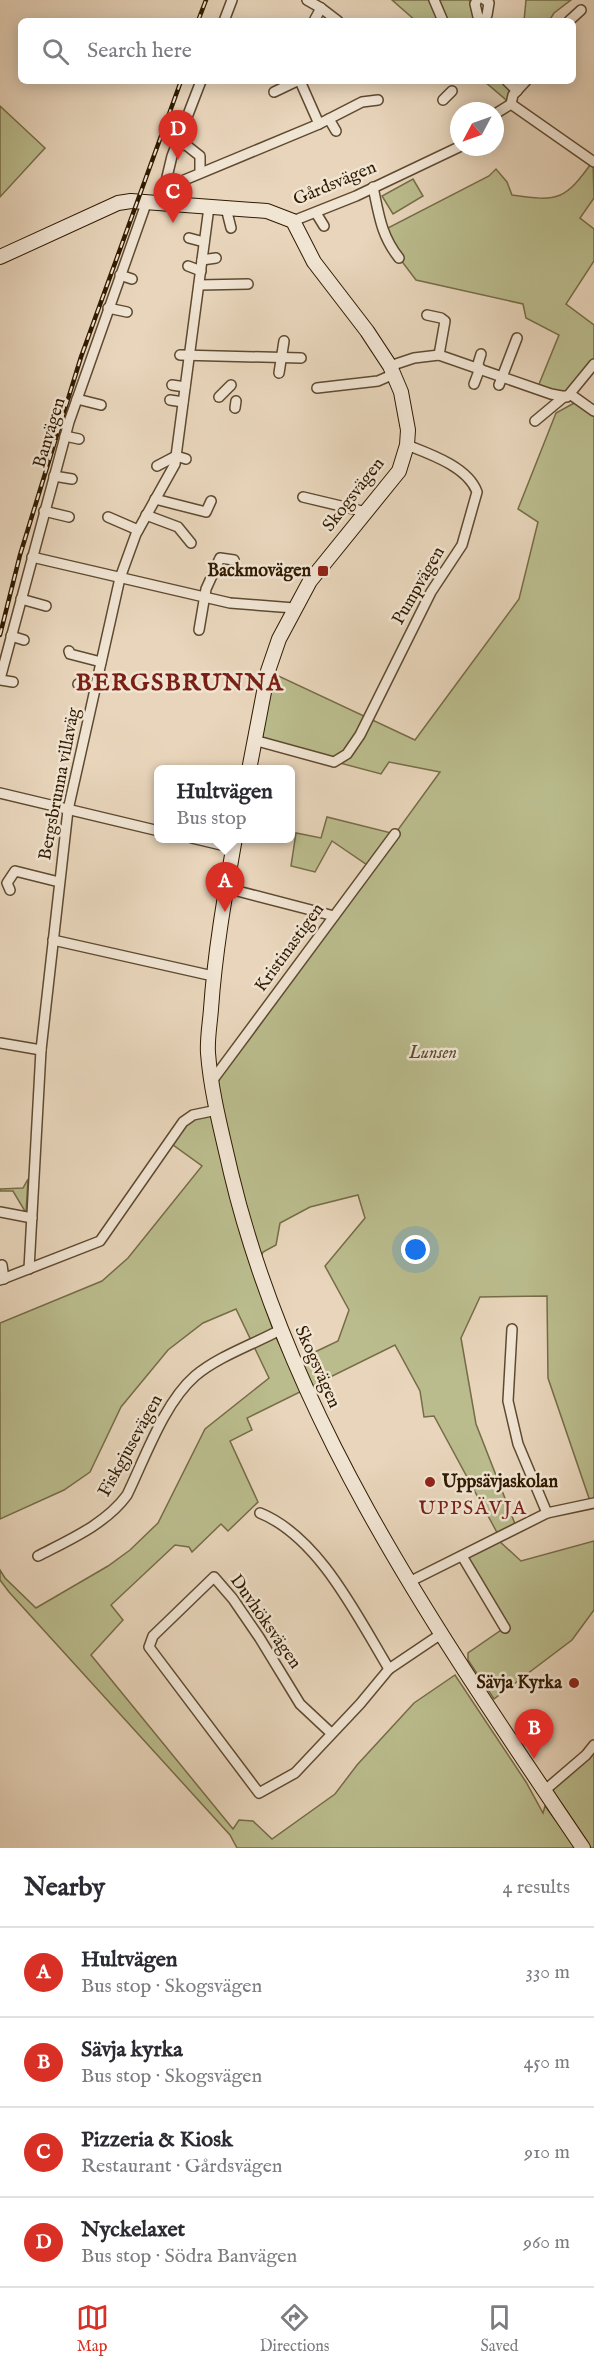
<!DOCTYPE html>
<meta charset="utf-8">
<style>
body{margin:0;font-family:"IM FELL English",serif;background:#f7f7f7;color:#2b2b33}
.compass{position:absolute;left:450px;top:102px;width:54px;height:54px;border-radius:50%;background:#fff;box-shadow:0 3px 15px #0003;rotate:229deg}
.you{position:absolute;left:416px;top:1250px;width:21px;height:21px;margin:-15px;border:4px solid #fff;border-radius:50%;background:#1a73e8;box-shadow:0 0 0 9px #1a73e833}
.badge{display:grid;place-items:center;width:39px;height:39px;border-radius:50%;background:#d93025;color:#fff;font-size:20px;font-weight:700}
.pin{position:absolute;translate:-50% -50px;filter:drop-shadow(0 2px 3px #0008)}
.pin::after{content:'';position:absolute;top:32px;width:21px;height:18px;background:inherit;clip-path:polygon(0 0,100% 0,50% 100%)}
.popup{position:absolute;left:154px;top:765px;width:141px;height:78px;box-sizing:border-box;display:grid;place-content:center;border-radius:9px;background:#fff;filter:drop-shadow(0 2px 4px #0005);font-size:20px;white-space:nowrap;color:#7c7c81}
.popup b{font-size:22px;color:#2b2b33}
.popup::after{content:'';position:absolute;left:50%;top:100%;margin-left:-12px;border:12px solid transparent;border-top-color:#fff}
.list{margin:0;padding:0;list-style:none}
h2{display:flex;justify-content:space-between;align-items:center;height:78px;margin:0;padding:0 24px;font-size:26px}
h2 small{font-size:20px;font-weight:400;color:#7c7c81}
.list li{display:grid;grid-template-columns:39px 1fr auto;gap:18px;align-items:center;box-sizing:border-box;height:90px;padding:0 24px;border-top:2px solid #e1e1e2}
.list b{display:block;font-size:22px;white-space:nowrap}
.list p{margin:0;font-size:20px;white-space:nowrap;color:#7c7c81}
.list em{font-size:20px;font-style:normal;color:#7c7c81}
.icon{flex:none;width:33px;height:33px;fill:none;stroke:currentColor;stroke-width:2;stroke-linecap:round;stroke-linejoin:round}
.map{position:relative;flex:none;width:594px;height:1848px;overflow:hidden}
.search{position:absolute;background:#fff;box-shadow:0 3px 15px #0003;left:18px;right:18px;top:18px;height:66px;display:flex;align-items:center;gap:15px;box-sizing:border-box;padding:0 21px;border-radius:9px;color:#7c7c81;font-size:22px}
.sheet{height:438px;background:#fff}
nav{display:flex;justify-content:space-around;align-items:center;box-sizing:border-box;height:84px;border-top:2px solid #e1e1e2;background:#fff;font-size:16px;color:#7c7c81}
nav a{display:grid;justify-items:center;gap:3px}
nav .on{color:#d93025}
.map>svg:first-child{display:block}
.green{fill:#babc8d;stroke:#766c46;stroke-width:1.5;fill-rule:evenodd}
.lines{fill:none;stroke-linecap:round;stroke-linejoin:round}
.street-casing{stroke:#5f4a2f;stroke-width:12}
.secondary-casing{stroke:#311b00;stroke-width:16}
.street{stroke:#f0e4d3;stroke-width:9}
.secondary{stroke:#f0e4d3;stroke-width:14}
.rail-casing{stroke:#311b00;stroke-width:4.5}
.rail{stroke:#f0e4d3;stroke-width:2;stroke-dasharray:7;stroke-linecap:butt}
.poi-dot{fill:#8f2418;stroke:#f0e4d3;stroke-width:2}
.labels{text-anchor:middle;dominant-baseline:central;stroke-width:5;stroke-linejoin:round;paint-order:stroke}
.street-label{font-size:18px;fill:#311b00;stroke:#f0e4d3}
.poi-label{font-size:18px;font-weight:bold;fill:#311b00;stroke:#f0e4d3;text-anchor:end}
.park-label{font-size:18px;font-style:italic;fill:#5a4b2a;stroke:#f0e4d3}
.neighbourhood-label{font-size:20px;letter-spacing:1.5px;fill:#7a1f14;stroke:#f0e4d3}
.district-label{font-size:24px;font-weight:bold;letter-spacing:1.5px;fill:#7a1f14;stroke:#f0e4d3}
</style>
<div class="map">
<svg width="594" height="1848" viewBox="0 0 594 1848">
<rect width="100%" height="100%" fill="#e8d5bb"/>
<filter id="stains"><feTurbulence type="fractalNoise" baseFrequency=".00333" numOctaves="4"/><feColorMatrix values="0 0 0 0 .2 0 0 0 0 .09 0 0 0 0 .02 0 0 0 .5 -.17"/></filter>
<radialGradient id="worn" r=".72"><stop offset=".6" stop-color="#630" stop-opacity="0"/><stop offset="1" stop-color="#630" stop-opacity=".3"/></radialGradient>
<g class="green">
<polygon points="392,0 469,0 476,10 478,21 416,21"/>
<polygon points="526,0 571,0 554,13 549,21 524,21"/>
<polygon points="484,81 526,81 511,104"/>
<polygon points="0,106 45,148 0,197"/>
<path d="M 593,161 L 594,198 L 580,218 L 594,229 L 594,261 L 566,304 L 594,325 L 594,364 L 567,397 L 537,389 L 559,335 L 526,318 L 523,304 L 416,280 L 388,243 L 382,231 L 489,176 L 496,169 L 507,182 L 512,195 C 559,202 565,200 593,161 Z"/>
<polygon points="413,179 423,196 393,214 382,196"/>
<path d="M 576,402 L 594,414 L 594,1503 L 591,1504 L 548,1378 L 547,1296 L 480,1297 L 461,1338 L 476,1424 L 517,1529 L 500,1538 L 434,1416 L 424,1417 L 420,1391 L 395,1345 L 247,1418 L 252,1430 L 230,1441 L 258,1502 L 228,1531 L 221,1524 L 192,1552 L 189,1547 L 175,1545 L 111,1605 L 123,1620 L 91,1655 L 233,1829 L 239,1820 L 253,1821 L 272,1839 L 335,1794 L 357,1765 L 414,1703 L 455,1675 L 526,1782 L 543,1813 L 545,1806 L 576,1848 L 237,1848 L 230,1835 L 9,1592 L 0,1580 L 0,1570 L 5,1578 L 36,1608 L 108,1566 L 130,1550 L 158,1523 L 205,1429 L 269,1378 L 236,1309 L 203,1323 L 168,1350 L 121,1407 L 90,1472 L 64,1490 L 0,1519 L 0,1323 L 102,1281 L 128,1258 L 202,1166 L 169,1142 L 183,1122 L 217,1110 L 212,1081 L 370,867 L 332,841 L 315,872 L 291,866 L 296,833 L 321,838 L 327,817 L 395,834 L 440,772 L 389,762 L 381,774 L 254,740 L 268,671 L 415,740 L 519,599 L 538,522 L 518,509 L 556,413 ZM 358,1195 L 365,1218 L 325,1266 L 349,1310 L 338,1341 L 315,1352 L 292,1371 L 274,1333 L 254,1274 L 263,1252 L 276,1245 L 280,1223 L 310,1207 Z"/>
<polygon points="28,1179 26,1213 13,1191 0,1191 0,1189 23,1188"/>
<polygon points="497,1539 521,1561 594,1541 594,1610 572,1640 494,1699 468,1660 468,1653 504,1628 462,1556"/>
<polygon points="594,1745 594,1848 589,1848 552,1790 555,1785"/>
</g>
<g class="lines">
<g class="street-casing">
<g id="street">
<polyline points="307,0 321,8 314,21"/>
<polyline points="434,0 443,21"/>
<polyline points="477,0 475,4 479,21"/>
<polyline points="321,8 338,21"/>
<polyline points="224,21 232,0"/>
<polyline points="484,21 487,15 489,3 485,0"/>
<polyline points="569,21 581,10"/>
<polyline points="300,81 319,124"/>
<polyline points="507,81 517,91"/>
<polyline points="274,92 297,81"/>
<polyline points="443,100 452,91"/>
<polyline points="511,104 594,162"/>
<polyline points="511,104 513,95 526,81"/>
<polyline points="495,114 511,104"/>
<polyline points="329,119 336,131"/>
<polyline points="176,146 186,145 200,156 200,172"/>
<path d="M 373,187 C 379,215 381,235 399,258"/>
<polyline points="165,188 319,124 362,102 378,100"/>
<polyline points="161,202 172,156 201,81"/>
<polyline points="226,208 231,228"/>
<polyline points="316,213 324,226"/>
<polyline points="293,221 356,196 459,147"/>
<polyline points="189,238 204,242"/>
<polyline points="202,260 216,258"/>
<polyline points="188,266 201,271"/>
<polyline points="120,275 132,279"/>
<polyline points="199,285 248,284"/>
<polyline points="108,308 127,312"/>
<polyline points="427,315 441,318 445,321 439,355"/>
<polyline points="180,355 301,358"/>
<polyline points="390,366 414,358 439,355 551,394 567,397 594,364"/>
<polyline points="477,367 481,354"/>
<polyline points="279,373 284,341"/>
<polyline points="474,384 480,368"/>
<polyline points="172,385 185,387"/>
<polyline points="499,385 517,338"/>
<polyline points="317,388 378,381 394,374"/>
<polyline points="570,394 594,411"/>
<polyline points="219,397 231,385"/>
<polyline points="77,399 101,405"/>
<polyline points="170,400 183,402"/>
<polyline points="235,408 236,401"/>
<polyline points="535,421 565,396"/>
<polyline points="65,436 79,439"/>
<polyline points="157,466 176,456 186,459"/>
<polyline points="54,476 72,479"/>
<polyline points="303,497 366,512"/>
<polyline points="155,499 206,512 211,501"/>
<polyline points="44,511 69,517"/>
<polyline points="146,515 178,527 191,543"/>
<polyline points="108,517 138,530"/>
<polyline points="32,557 230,603 294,608"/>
<polyline points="21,599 46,606"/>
<polyline points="199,630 206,589 220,558 234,560"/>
<polyline points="11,636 24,640"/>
<polyline points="69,651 70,654 101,662"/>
<polyline points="0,679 69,422 147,201"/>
<polyline points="0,680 13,682"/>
<polyline points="78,684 95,688"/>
<path d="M 254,740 L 334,762 L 347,754 L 360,735 L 431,592 L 462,545 L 477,492 C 468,467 430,454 407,445"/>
<polyline points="0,793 159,831"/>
<polyline points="192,838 234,848"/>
<polyline points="226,888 334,916"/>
<polyline points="10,890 7,883 15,871 59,882"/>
<polyline points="53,940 213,976"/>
<polyline points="0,1043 41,1050"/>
<polyline points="212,1081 395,834"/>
<polyline points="0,1212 32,1218"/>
<polyline points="2,1265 4,1279"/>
<polyline points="29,1269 41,1050 68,810 120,578 136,534 175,464 209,207"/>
<polyline points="0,1280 100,1241 183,1122 193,1115 217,1110"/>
<polyline points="512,1329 508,1401 518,1444 547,1513"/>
<path d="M 260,1513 C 319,1537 357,1616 389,1669"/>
<path d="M 38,1556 C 69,1540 106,1524 127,1495 C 145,1458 164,1403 195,1376 C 219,1356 252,1345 280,1330"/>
<polyline points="462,1556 505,1628"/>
<polyline points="409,1582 547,1513 594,1503"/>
<polyline points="331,1733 300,1704 259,1637 233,1599 214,1577 153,1636 149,1647 259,1793 295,1773 360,1704 389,1669 441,1634"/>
<polyline points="544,1791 586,1755 594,1745"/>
</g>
</g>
<g class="secondary-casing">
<g id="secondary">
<polyline points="0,257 118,203 131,201 267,211 293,221 314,262 367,331 390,366 401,392 408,430 407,445 399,471 310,581 279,639 268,671 249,770"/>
<path d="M 235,838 C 225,895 215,951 211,1009 C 210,1023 207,1039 208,1053 C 211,1093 222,1133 231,1173 C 291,1424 441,1637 583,1848"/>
</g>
</g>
<use href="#street" class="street"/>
<use href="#secondary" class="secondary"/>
<g class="rail-casing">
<g id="rail">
<polyline points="198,21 206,0"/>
<polyline points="0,635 20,555 81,357 181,81"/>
</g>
</g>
<use href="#rail" class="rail"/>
</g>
<g class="poi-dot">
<rect x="317" y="565" width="12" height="12" rx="3"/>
<circle cx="430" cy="1482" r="6"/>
<circle cx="574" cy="1683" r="6"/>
</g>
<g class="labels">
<g class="street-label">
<text transform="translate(335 184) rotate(-23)">Gårdsvägen</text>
<text transform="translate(50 433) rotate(-73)">Banvägen</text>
<text transform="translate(354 495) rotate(-52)">Skogsvägen</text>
<text transform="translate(419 586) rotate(-60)">Pumpvägen</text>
<text transform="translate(60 784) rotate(-79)">Bergsbrunna villaväg</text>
<text transform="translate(290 948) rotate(-54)">Kristinastigen</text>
<text transform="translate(317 1367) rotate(66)">Skogsvägen</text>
<text transform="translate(131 1446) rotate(-61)">Fiskgjusevägen</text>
<text transform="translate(265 1622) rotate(55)">Duvhöksvägen</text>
</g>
<g class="poi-label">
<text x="311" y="571">Backmovägen</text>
<text x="442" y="1482" text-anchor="start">Uppsävjaskolan</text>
<text x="562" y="1683">Sävja Kyrka</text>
</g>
<g class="park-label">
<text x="433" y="1053">Lunsen</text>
</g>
<g class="neighbourhood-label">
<text x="473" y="1508">UPPSÄVJA</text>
</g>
<g class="district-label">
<text x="180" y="683">BERGSBRUNNA</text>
</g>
</g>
<rect width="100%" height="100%" filter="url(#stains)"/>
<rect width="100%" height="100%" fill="url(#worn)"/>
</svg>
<svg class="compass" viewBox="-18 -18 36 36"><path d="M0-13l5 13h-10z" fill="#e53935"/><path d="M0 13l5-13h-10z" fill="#7c7c81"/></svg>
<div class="you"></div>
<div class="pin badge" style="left:225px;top:912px">A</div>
<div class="popup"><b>Hultvägen</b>Bus stop</div>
<div class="pin badge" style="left:534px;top:1759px">B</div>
<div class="pin badge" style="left:173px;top:223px">C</div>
<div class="pin badge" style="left:178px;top:160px">D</div>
<div class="search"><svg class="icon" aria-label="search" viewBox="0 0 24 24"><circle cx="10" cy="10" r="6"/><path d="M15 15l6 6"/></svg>Search here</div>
</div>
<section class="sheet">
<h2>Nearby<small>4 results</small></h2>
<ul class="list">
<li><span class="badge">A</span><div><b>Hultvägen</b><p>Bus stop · Skogsvägen</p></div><em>330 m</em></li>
<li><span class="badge">B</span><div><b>Sävja kyrka</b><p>Bus stop · Skogsvägen</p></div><em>450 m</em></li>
<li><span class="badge">C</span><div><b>Pizzeria &amp; Kiosk</b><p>Restaurant · Gårdsvägen</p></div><em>910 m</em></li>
<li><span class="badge">D</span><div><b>Nyckelaxet</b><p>Bus stop · Södra Banvägen</p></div><em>960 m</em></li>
</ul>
</section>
<nav>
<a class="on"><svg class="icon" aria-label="map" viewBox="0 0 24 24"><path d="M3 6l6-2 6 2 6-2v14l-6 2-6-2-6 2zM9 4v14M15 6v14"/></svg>Map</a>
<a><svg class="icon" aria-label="directions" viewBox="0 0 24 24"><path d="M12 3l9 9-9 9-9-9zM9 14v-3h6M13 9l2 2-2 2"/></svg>Directions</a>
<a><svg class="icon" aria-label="saved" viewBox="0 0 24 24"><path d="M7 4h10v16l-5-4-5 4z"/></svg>Saved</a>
</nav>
